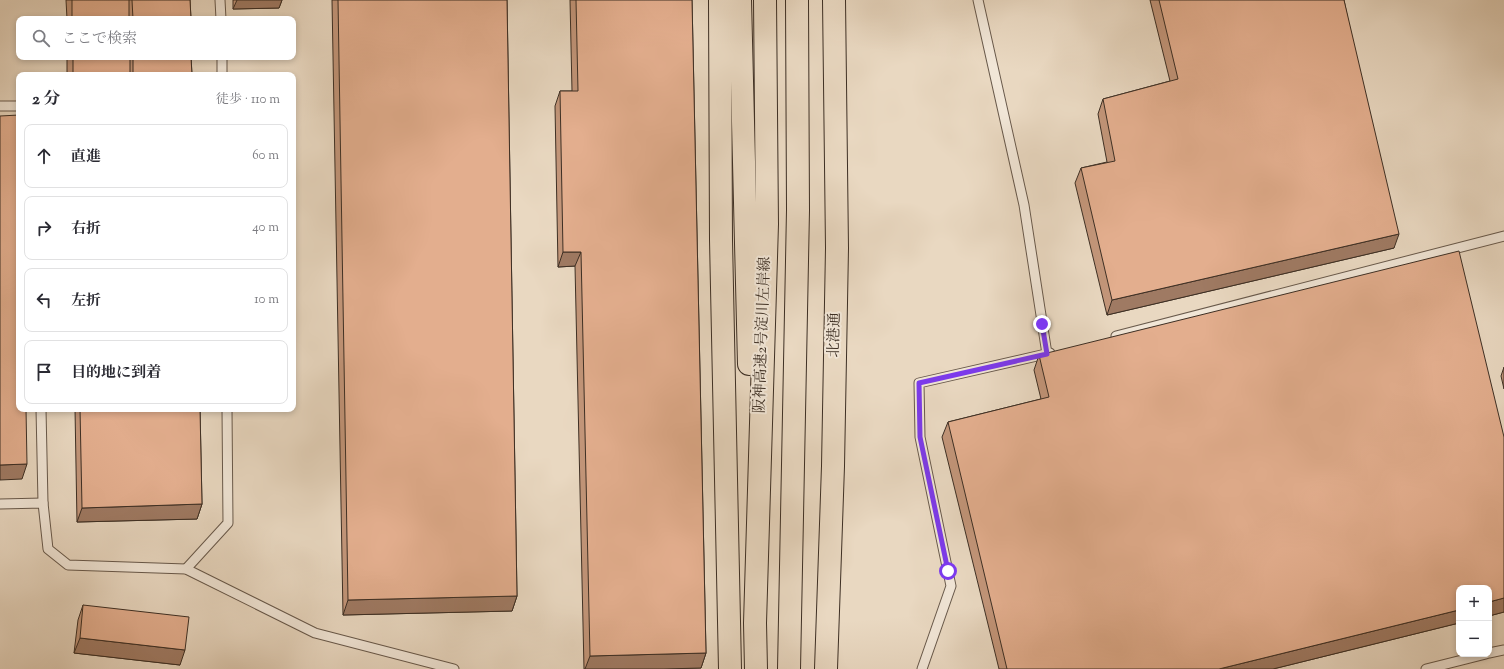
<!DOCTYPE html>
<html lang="ja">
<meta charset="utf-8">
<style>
body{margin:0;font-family:"Sorts Mill Goudy","Noto Serif JP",serif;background:#f7f7f7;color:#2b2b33}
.controls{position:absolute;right:12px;bottom:12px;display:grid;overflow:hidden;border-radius:8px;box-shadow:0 2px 6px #0003}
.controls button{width:36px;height:36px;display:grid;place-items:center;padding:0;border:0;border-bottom:1px solid #e1e1e2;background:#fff;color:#2b2b33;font:20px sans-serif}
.stop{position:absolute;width:12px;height:12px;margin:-9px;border:3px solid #7c3aed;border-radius:50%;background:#fff}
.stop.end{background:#7c3aed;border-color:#fff;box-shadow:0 1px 4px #0008}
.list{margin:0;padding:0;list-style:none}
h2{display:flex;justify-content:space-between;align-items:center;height:52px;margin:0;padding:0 16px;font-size:17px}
h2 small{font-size:13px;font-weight:400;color:#7c7c81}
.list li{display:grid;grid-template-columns:26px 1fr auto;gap:12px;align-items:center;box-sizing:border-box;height:64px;margin:0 8px 8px;padding:0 8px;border:1px solid #e1e1e2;border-radius:8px}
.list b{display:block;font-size:15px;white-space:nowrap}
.list em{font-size:13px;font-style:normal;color:#7c7c81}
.icon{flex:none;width:22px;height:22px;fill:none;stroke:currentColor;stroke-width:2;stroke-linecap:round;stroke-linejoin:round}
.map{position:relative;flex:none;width:1504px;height:669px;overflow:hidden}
.search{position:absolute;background:#fff;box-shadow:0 2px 6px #0003;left:16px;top:16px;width:280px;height:44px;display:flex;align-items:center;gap:10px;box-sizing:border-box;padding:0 14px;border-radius:8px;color:#7c7c81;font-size:15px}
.panel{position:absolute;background:#fff;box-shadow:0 2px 6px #0003;left:16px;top:72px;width:280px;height:340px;border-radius:8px}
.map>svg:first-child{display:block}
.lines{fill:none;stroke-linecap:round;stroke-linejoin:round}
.service-casing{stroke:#68594b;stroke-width:11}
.primary-casing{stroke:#3d2f24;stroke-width:24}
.motorway-casing{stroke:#3d2f24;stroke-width:24}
.service{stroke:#f1e6d7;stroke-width:9}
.primary{stroke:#e9d8c1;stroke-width:22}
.motorway{stroke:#e9d8c1;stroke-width:22}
.wall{fill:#c3967a;stroke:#3d2f24}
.shaded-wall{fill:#9f7a63;stroke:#3d2f24}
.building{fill:#e3ae8e;stroke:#3d2f24}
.route{stroke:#7c3aed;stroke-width:5}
.labels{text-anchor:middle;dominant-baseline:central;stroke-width:4;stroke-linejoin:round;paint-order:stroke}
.street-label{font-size:15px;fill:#3d2f24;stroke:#f1e6d7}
</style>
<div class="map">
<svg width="1504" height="669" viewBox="0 0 1504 669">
<rect width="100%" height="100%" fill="#e9d8c1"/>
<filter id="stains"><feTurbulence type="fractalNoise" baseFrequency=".005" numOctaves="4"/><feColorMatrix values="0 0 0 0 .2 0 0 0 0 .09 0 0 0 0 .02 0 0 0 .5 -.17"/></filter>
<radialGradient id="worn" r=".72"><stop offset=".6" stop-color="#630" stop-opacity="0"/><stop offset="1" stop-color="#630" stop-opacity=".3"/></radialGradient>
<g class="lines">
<g class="service-casing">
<g id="service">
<polyline points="220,0 221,19"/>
<polyline points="978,0 1024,205 1047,354"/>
<polyline points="222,57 222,75"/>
<polyline points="0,106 19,106"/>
<polyline points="1116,336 1504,236"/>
<polyline points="41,409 43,503"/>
<polyline points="0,504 43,503 48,549 68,565 186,569 315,633 454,669"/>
<polyline points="186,569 228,523 227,409"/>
<polyline points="1489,653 1504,650"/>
<polyline points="922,669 951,586 920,437 919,383 1050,353"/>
<polyline points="1426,669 1486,654"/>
</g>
</g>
<g class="primary-casing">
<g id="primary">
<polyline points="720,0 721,240 730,669"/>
<polyline points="826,669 833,466 837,248 834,0"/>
</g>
</g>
<g class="motorway-casing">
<g id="motorway">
<polyline points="740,0 749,364"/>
<polyline points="756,669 755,623 767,224 765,0"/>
<polyline points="789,669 798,210 797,0"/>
</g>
</g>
<use href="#service" class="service"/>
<use href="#primary" class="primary"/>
<use href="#motorway" class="motorway"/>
</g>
<g class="wall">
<polygon points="66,0 190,0 191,19 67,19"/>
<polygon points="233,0 282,0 279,8 233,9"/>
<polygon points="332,0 507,0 517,596 512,611 343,615"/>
<polygon points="570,0 692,0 706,653 701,668 664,669 584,669 575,266 558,267 555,106 560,91 572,91"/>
<polygon points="1150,0 1344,0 1394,248 1107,315 1075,183 1081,168 1107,162 1098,114 1103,99 1170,81"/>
<polygon points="67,57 191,57 192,75 67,75"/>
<polygon points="1039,355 1504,437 1504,612 1489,616 1489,588 1459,588 1459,623 1273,669 999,669 942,437 948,422 1041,399 1034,370"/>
<polygon points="1504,367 1504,389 1501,376"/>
<polygon points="75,409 200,409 202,504 197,519 77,522"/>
<polygon points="83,605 180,665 74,653 78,620"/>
</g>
<g class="shaded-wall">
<polygon points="237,0 282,0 279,8 233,9"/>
<polygon points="1399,234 1394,248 1107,315 1112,300"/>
<polygon points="563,252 581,252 575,266 558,267"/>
<polygon points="27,464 22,479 0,480 0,465"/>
<polygon points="202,504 197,519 77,522 82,508"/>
<polygon points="517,596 512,611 343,615 348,600"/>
<polygon points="1504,598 1504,612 1489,616 1489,602"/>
<polygon points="1459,610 1459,623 1273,669 1219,669"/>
<polygon points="80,638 185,650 180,665 74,653"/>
<polygon points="706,653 701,668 664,669 585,669 590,656"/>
</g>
<g class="building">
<rect x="72" y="0" width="57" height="19"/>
<polygon points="132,0 190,0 191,19 133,19"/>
<polygon points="338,0 507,0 517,596 348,600"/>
<polygon points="576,0 692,0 706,653 590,656 581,252 563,252 560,91 578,91"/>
<polygon points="1159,0 1344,0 1399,234 1112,300 1081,168 1115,161 1103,99 1178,79"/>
<rect x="73" y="57" width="57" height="18"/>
<polygon points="133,57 191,57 192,75 133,75"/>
<polygon points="19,115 19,409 26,409 27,464 0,465 0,116"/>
<polygon points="1459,251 1504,437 1504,598 1489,602 1489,588 1459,588 1459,610 1219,669 1007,669 948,422 1049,397 1039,355"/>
<polygon points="80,409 200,409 202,504 82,508"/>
<polygon points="83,605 189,617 185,650 80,638"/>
</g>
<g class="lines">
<polyline class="route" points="948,571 920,437 919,383 1047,354 1042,324"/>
</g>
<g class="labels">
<g class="street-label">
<text transform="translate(763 335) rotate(-88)">阪神高速2号淀川左岸線</text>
<text transform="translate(835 335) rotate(-89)">北港通</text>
</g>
</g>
<rect width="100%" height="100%" filter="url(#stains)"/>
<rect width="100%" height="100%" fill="url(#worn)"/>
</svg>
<div class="controls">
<button>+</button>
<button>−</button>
</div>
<div class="stop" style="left:948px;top:571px"></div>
<div class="stop end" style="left:1042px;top:324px"></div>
<div class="search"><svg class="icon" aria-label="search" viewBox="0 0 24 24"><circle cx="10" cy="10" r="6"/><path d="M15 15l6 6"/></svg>ここで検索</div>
<section class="panel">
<h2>2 分<small>徒歩 · 110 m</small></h2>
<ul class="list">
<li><svg class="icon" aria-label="ahead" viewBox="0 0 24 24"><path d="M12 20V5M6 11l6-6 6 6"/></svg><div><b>直進</b></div><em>60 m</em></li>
<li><svg class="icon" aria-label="right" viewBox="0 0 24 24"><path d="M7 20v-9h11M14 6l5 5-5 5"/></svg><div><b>右折</b></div><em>40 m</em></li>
<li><svg class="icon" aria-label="left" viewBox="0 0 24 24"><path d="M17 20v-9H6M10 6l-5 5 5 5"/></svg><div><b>左折</b></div><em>10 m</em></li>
<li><svg class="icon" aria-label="arrive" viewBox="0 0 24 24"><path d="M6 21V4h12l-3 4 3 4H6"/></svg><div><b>目的地に到着</b></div></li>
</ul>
</section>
</div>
